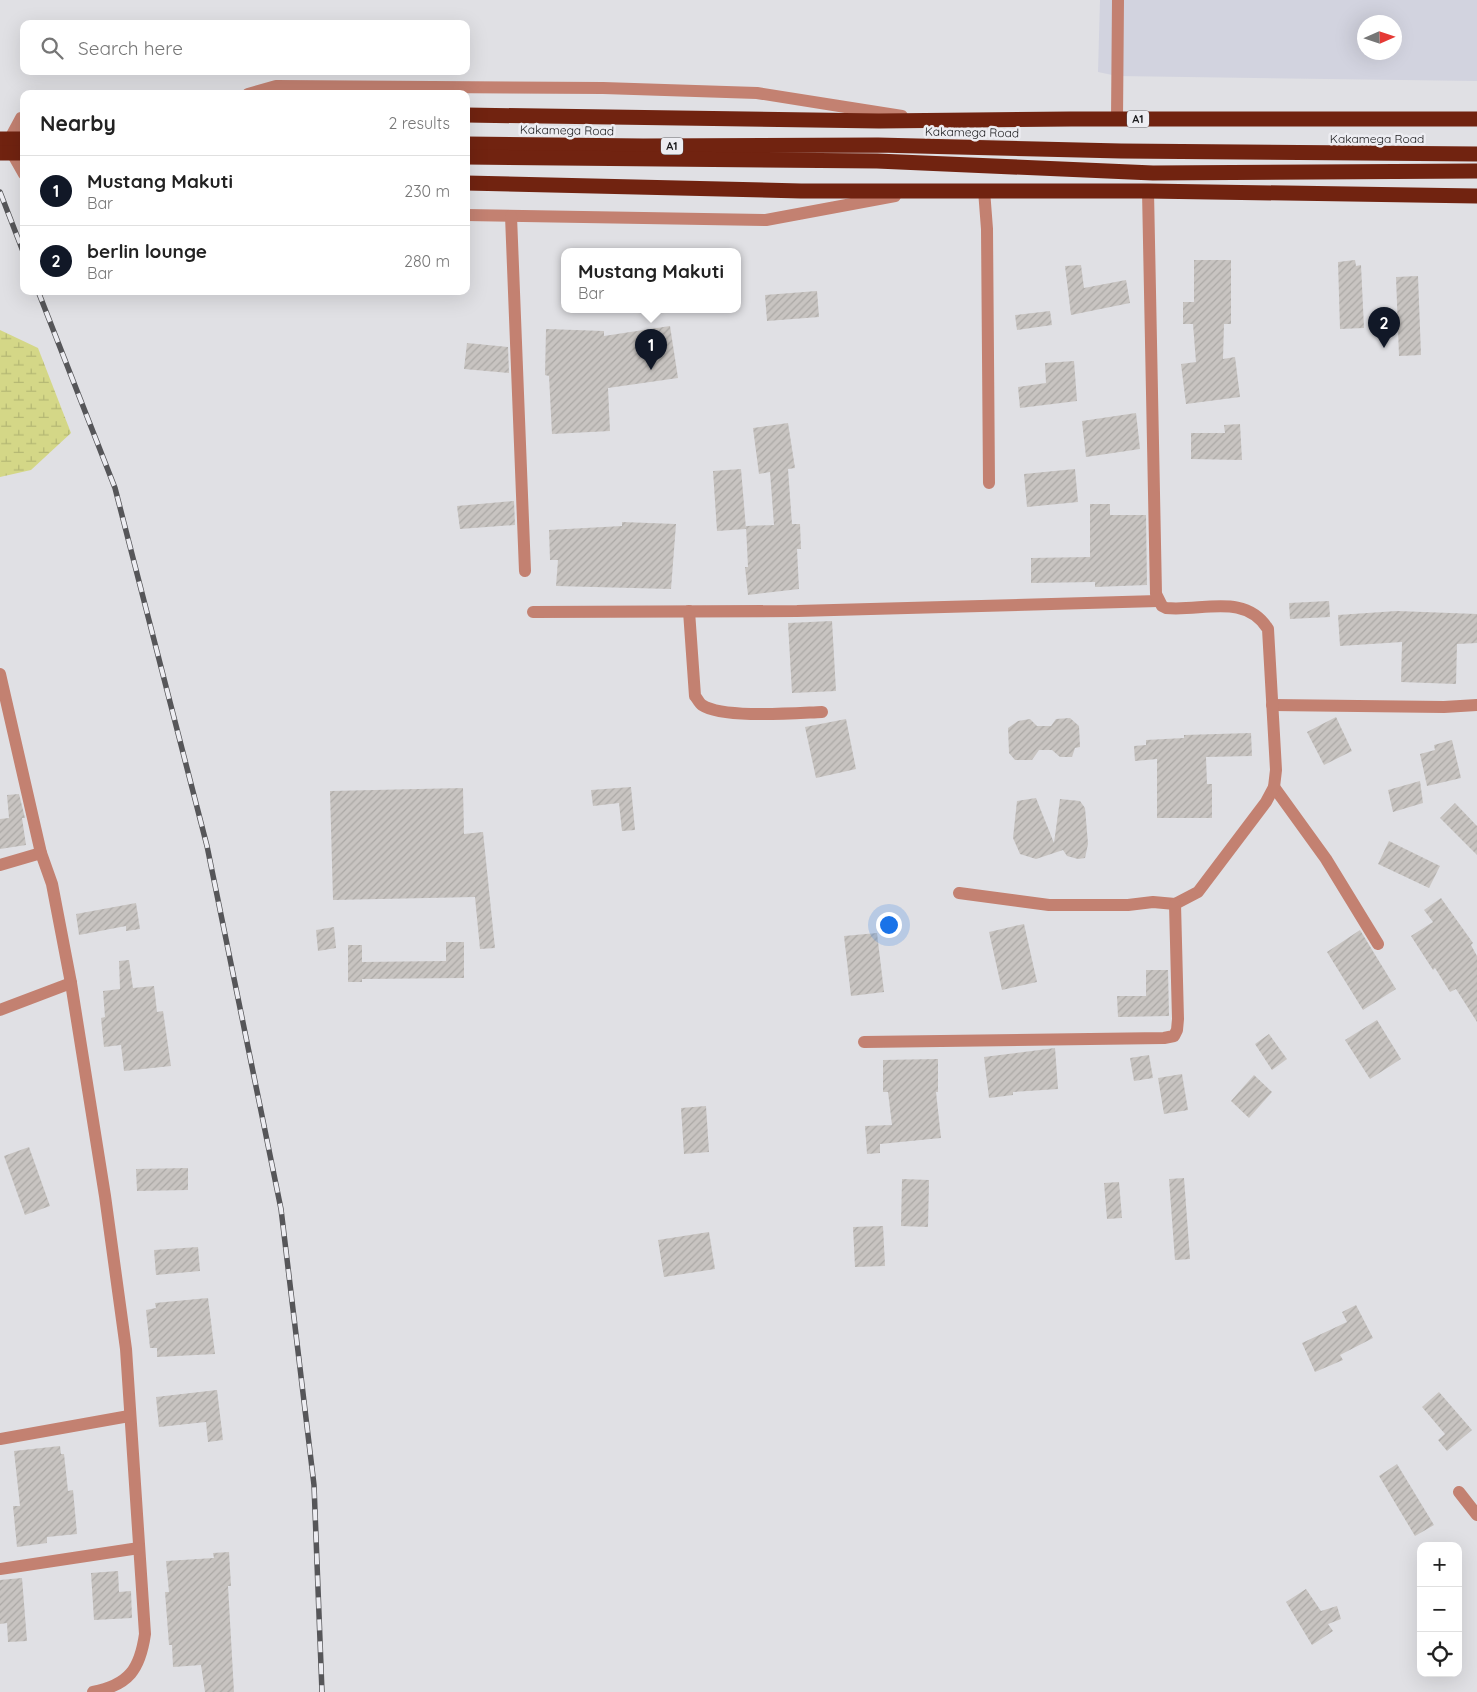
<!DOCTYPE html>
<meta charset="utf-8">
<style>
body{margin:0;font-family:Quicksand,sans-serif;background:#f6f6f6;color:#222}
.controls{position:absolute;right:15px;bottom:15px;display:grid;overflow:hidden;border-radius:10px;box-shadow:0 5px 20px #0002}
.controls button{width:45px;height:45px;display:grid;place-items:center;padding:0;border:0;border-bottom:1px solid #e0e0e0;background:#fff;color:#222;font:25px sans-serif}
.compass{position:absolute;left:1357px;top:15px;width:45px;height:45px;border-radius:50%;background:#fff;box-shadow:0 5px 20px #0002;rotate:87deg}
.you{position:absolute;left:888px;top:924px;width:18px;height:18px;margin:-12px;border:4px solid #fff;border-radius:50%;background:#1a73e8;box-shadow:0 0 0 8px #1a73e833}
.badge{display:grid;place-items:center;width:32px;height:32px;border-radius:50%;background:#111827;color:#fff;font-size:16px;font-weight:700}
.pin{position:absolute;translate:-50% -41px;filter:drop-shadow(0 1px 2px #0008)}
.pin::after{content:'';position:absolute;top:26px;width:18px;height:15px;background:inherit;clip-path:polygon(0 0,100% 0,50% 100%)}
.popup{position:absolute;left:561px;top:248px;width:180px;height:65px;box-sizing:border-box;display:grid;place-content:center;border-radius:10px;background:#fff;filter:drop-shadow(0 1px 4px #0005);font-size:16px;white-space:nowrap;color:#767676}
.popup b{font-size:19px;color:#222}
.popup::after{content:'';position:absolute;left:50%;top:100%;margin-left:-10px;border:10px solid transparent;border-top-color:#fff}
.list{margin:0;padding:0;list-style:none}
h2{display:flex;justify-content:space-between;align-items:center;height:65px;margin:0;padding:0 20px;font-size:21px}
h2 small{font-size:16px;font-weight:400;color:#767676}
.list li{display:grid;grid-template-columns:32px 1fr auto;gap:15px;align-items:center;box-sizing:border-box;height:70px;padding:0 20px;border-top:1px solid #e0e0e0}
.list b{display:block;font-size:19px;white-space:nowrap}
.list p{margin:0;font-size:16px;white-space:nowrap;color:#767676}
.list em{font-size:16px;font-style:normal;color:#767676}
.icon{flex:none;width:28px;height:28px;fill:none;stroke:currentColor;stroke-width:2;stroke-linecap:round;stroke-linejoin:round}
.map{position:relative;flex:none;width:1477px;height:1692px;overflow:hidden}
.search{position:absolute;background:#fff;box-shadow:0 5px 20px #0002;left:20px;top:20px;width:450px;height:55px;display:flex;align-items:center;gap:12px;box-sizing:border-box;padding:0 18px;border-radius:10px;color:#767676;font-size:19px}
.panel{position:absolute;background:#fff;box-shadow:0 5px 20px #0002;left:20px;top:90px;width:450px;height:205px;border-radius:10px}
.map>svg:first-child{display:block}
.built{fill:#d2d3df;fill-rule:evenodd}
.wetland{fill:url(#wetland-marsh)}
.building{fill:url(#building-hatch)}
.lines{fill:none;stroke-linecap:round;stroke-linejoin:round}
.minor{stroke:#c38171;stroke-width:12}
.highway{stroke:#712310;stroke-width:15}
.rail-casing{stroke:#565659;stroke-width:5.5}
.rail{stroke:#ededf2;stroke-width:4;stroke-dasharray:11;stroke-linecap:butt}
.highway-bridge{stroke:#712310;stroke-width:15}
.labels{text-anchor:middle;dominant-baseline:central;stroke-width:5;stroke-linejoin:round;paint-order:stroke}
.shield{fill:#ededf2;stroke:#59595c;stroke-width:1}
.shield-label{font-size:11px;font-weight:bold;fill:#1a1a1c}
.street-label{font-size:12px;fill:#1a1a1c;stroke:#ededf2}
</style>
<div class="map">
<svg width="1477" height="1692" viewBox="0 0 1477 1692">
<defs>
<pattern id="wetland-marsh" width="20" height="14" patternUnits="userSpaceOnUse" patternTransform="scale(1.25)"><rect width="20" height="14" fill="#d4d787"/><path d="M1 5h8M5 5V1M11 12h8M15 12V8" fill="none" stroke="#b5b874"/></pattern>
<pattern id="building-hatch" width="6" height="6" patternUnits="userSpaceOnUse" patternTransform="scale(1.25)"><rect width="6" height="6" fill="#c8c4c1"/><path d="M-1 1l2-2M0 6l6-6M5 7l2-2" fill="none" stroke="#aba8a5"/></pattern>
</defs>
<rect width="100%" height="100%" fill="#e0e0e4"/>
<path class="built" d="M 1100,0 L 1477,0 L 1477,81 L 1117,76 L 1098,72 ZM 1364,22 L 1394,22 L 1394,52 L 1364,52 Z"/>
<polygon class="wetland" points="0,330 38,348 71,433 31,470 0,477"/>
<g class="building">
<polygon points="1194,260 1231,260 1231,324 1224,324 1223,359 1235,357 1240,397 1186,404 1181,364 1196,362 1193,324 1183,324 1183,302 1194,302"/>
<polygon points="1355,260 1356,266 1361,265 1364,328 1340,329 1338,262"/>
<polygon points="1081,265 1084,288 1126,280 1130,303 1071,315 1065,266"/>
<polygon points="1418,276 1421,355 1399,356 1396,277"/>
<polygon points="817,291 819,317 767,321 765,295"/>
<polygon points="1050,311 1052,325 1017,330 1015,315"/>
<polygon points="670,326 678,378 608,388 610,431 552,434 549,376 545,375 546,329 604,331 604,336"/>
<polygon points="467,343 508,347 509,373 464,369"/>
<polygon points="1074,361 1077,401 1020,408 1018,387 1046,383 1045,363"/>
<polygon points="1136,413 1140,449 1086,457 1082,421"/>
<polygon points="788,423 795,468 788,469 792,524 800,524 801,549 797,549 799,589 748,595 745,567 748,567 746,526 774,525 770,472 759,474 753,428"/>
<polygon points="1240,424 1242,460 1191,459 1191,433 1225,433 1224,425"/>
<polygon points="741,469 746,529 717,531 713,471"/>
<polygon points="1075,469 1078,502 1027,507 1024,474"/>
<polygon points="514,501 515,525 460,529 457,506"/>
<polygon points="1090,504 1110,504 1110,515 1146,515 1147,585 1095,587 1095,582 1031,583 1031,558 1090,557"/>
<polygon points="622,522 676,524 671,589 556,586 558,560 550,560 549,530 622,526"/>
<polygon points="1329,601 1330,617 1290,619 1289,603"/>
<polygon points="1397,611 1477,614 1477,643 1457,644 1456,684 1401,682 1402,642 1340,646 1338,615"/>
<polygon points="832,621 836,691 792,693 788,623"/>
<polygon points="1336,717 1352,751 1324,765 1307,732"/>
<polygon points="1070,718 1079,726 1080,747 1075,748 1072,757 1060,757 1052,750 1039,750 1032,760 1015,760 1009,753 1008,728 1018,721 1030,719 1037,726 1051,726 1056,719"/>
<polygon points="846,719 856,769 816,778 805,727"/>
<polygon points="1251,733 1252,756 1206,757 1207,784 1212,784 1212,818 1157,818 1157,759 1135,761 1134,746 1146,745 1146,740 1184,738 1184,735"/>
<polygon points="1452,740 1461,778 1427,786 1420,754 1435,750 1434,745"/>
<polygon points="1420,781 1423,803 1393,812 1388,790"/>
<polygon points="631,787 635,830 622,831 619,803 593,806 591,790"/>
<polygon points="463,788 464,834 483,832 495,948 480,949 475,897 333,900 330,791"/>
<polygon points="19,794 25,818 22,818 26,845 0,849 0,819 9,818 7,795"/>
<polygon points="1036,798 1054,843 1060,799 1080,801 1085,808 1088,844 1085,858 1078,859 1067,856 1063,850 1036,859 1020,854 1013,838 1017,801"/>
<polygon points="1455,803 1477,826 1477,855 1440,818"/>
<polygon points="1389,841 1440,866 1429,888 1378,864"/>
<polygon points="1441,898 1473,943 1471,945 1477,956 1477,1022 1456,989 1450,992 1435,968 1433,970 1411,936 1433,922 1424,910"/>
<polygon points="136,903 140,929 126,931 126,926 79,935 76,914"/>
<polygon points="1024,924 1037,982 1002,990 989,932"/>
<polygon points="334,927 336,948 318,951 316,930"/>
<polygon points="1360,930 1396,989 1363,1010 1327,952"/>
<polygon points="877,933 884,992 851,996 844,936"/>
<polygon points="446,942 464,942 464,978 362,979 362,982 348,982 348,945 362,945 362,962 446,961"/>
<polygon points="129,960 133,988 154,986 157,1012 163,1011 171,1066 124,1071 121,1045 104,1047 101,1018 105,1017 103,991 120,989 119,961"/>
<polygon points="1146,970 1168,970 1169,1016 1118,1017 1117,996 1146,996"/>
<polygon points="1377,1020 1401,1059 1370,1079 1345,1040"/>
<polygon points="1269,1034 1287,1059 1272,1070 1255,1044"/>
<polygon points="1055,1048 1058,1089 1013,1092 1013,1095 989,1098 984,1057"/>
<polygon points="1149,1055 1153,1078 1134,1081 1130,1058"/>
<polygon points="938,1059 938,1092 936,1092 941,1138 880,1144 880,1153 867,1154 865,1126 892,1125 888,1092 883,1092 883,1060"/>
<polygon points="1182,1074 1188,1110 1164,1114 1158,1078"/>
<polygon points="1254,1075 1272,1092 1249,1118 1231,1101"/>
<polygon points="706,1106 709,1152 684,1154 681,1108"/>
<polygon points="29,1147 50,1206 25,1215 4,1156"/>
<polygon points="188,1168 188,1190 137,1191 136,1169"/>
<polygon points="1184,1178 1190,1259 1175,1260 1169,1179"/>
<polygon points="902,1179 929,1180 928,1227 901,1226"/>
<polygon points="1119,1182 1122,1218 1107,1219 1104,1183"/>
<polygon points="883,1226 885,1266 855,1267 853,1227"/>
<polygon points="709,1232 715,1269 664,1277 658,1240"/>
<polygon points="198,1247 200,1271 156,1275 154,1250"/>
<polygon points="208,1298 215,1354 157,1357 157,1348 150,1348 146,1310 156,1308 155,1303"/>
<polygon points="1356,1305 1373,1338 1340,1355 1343,1360 1315,1372 1302,1343 1347,1322 1342,1312"/>
<polygon points="217,1390 223,1440 208,1442 206,1422 159,1427 156,1397"/>
<polygon points="1439,1392 1472,1430 1447,1451 1438,1440 1445,1434 1422,1407"/>
<polygon points="60,1446 61,1454 64,1454 68,1491 73,1490 77,1534 47,1537 47,1543 17,1547 13,1506 20,1506 14,1451"/>
<polygon points="1397,1464 1434,1525 1415,1536 1379,1476"/>
<polygon points="229,1552 231,1586 228,1586 234,1692 205,1692 201,1665 173,1667 172,1645 169,1645 165,1592 169,1592 166,1561 214,1558 213,1553"/>
<polygon points="118,1571 119,1592 131,1591 132,1618 94,1620 91,1573"/>
<polygon points="22,1578 27,1641 8,1642 7,1623 0,1624 0,1580"/>
<polygon points="1306,1589 1321,1611 1337,1606 1341,1619 1328,1624 1333,1631 1312,1645 1286,1602"/>
</g>
<g class="lines">
<g class="minor">
<polyline points="248,94 276,86 603,88 757,93 902,116"/>
<polyline points="24,118 21,118 7,144 24,174"/>
<polyline points="1117,119 1118,0"/>
<polyline points="984,190 987,229 989,483"/>
<polyline points="466,215 766,220 895,196"/>
<polyline points="511,216 525,571"/>
<path d="M 689,611 L 695,696 C 697,698 699,703 702,705 C 723,719 796,713 822,712"/>
<polyline points="533,612 797,611 1158,601"/>
<polyline points="0,674 41,853"/>
<polyline points="1272,705 1444,707 1477,705"/>
<polyline points="1274,787 1326,859 1378,944"/>
<path d="M 0,865 L 41,853 L 52,884 L 71,983 L 105,1196 L 126,1349 L 145,1634 C 140,1669 129,1685 93,1692"/>
<path d="M 959,893 L 1049,905 L 1128,905 L 1153,902 L 1175,904 L 1198,892 L 1266,802 L 1274,787 L 1276,770 L 1268,629 C 1245,592 1201,612 1166,608 L 1162,606 L 1156,594 L 1148,191"/>
<polyline points="0,1010 71,983"/>
<polyline points="864,1042 1164,1038 1174,1036 1177,1030 1178,1019 1175,904"/>
<polyline points="0,1439 129,1416"/>
<polyline points="1459,1492 1477,1515"/>
<polyline points="0,1569 139,1548"/>
</g>
<g class="highway">
<polyline points="466,115 879,121 1071,119 1477,119"/>
<polyline points="466,144 643,146 878,145 1121,151 1477,154"/>
<polyline points="466,157 877,161 1153,173 1477,171"/>
<polyline points="466,183 801,191 1148,191 1477,196"/>
</g>
<g class="rail-casing">
<g id="rail">
<polyline points="0,192 24,254"/>
<polyline points="38,291 115,488 207,846 281,1209 314,1485 322,1692"/>
</g>
</g>
<use href="#rail" class="rail"/>
<g class="highway-bridge">
<polyline points="0,139 24,139"/>
<polyline points="0,153 24,153"/>
</g>
</g>
<g class="labels">
<g class="shield">
<rect x="1127" y="110.5" width="22" height="17" rx="4"/>
<rect x="661" y="137.5" width="22" height="17" rx="4"/>
</g>
<g class="shield-label">
<text x="1138" y="119">A1</text>
<text x="672" y="146">A1</text>
</g>
<g class="street-label">
<text transform="translate(567 130) rotate(1)">Kakamega Road</text>
<text transform="translate(972 132) rotate(1)">Kakamega Road</text>
<text x="1377" y="138">Kakamega Road</text>
</g>
</g>
</svg>
<div class="controls">
<button>+</button>
<button>−</button>
<button><svg class="icon" aria-label="locate" viewBox="0 0 24 24"><circle cx="12" cy="12" r="6"/><path d="M12 2v4M12 18v4M2 12h4M18 12h4"/></svg></button>
</div>
<svg class="compass" viewBox="-18 -18 36 36"><path d="M0-13l5 13h-10z" fill="#e53935"/><path d="M0 13l5-13h-10z" fill="#767676"/></svg>
<div class="you"></div>
<div class="pin badge" style="left:651px;top:370px">1</div>
<div class="popup"><b>Mustang Makuti</b>Bar</div>
<div class="pin badge" style="left:1384px;top:348px">2</div>
<div class="search"><svg class="icon" aria-label="search" viewBox="0 0 24 24"><circle cx="10" cy="10" r="6"/><path d="M15 15l6 6"/></svg>Search here</div>
<section class="panel">
<h2>Nearby<small>2 results</small></h2>
<ul class="list">
<li><span class="badge">1</span><div><b>Mustang Makuti</b><p>Bar</p></div><em>230 m</em></li>
<li><span class="badge">2</span><div><b>berlin lounge</b><p>Bar</p></div><em>280 m</em></li>
</ul>
</section>
</div>
